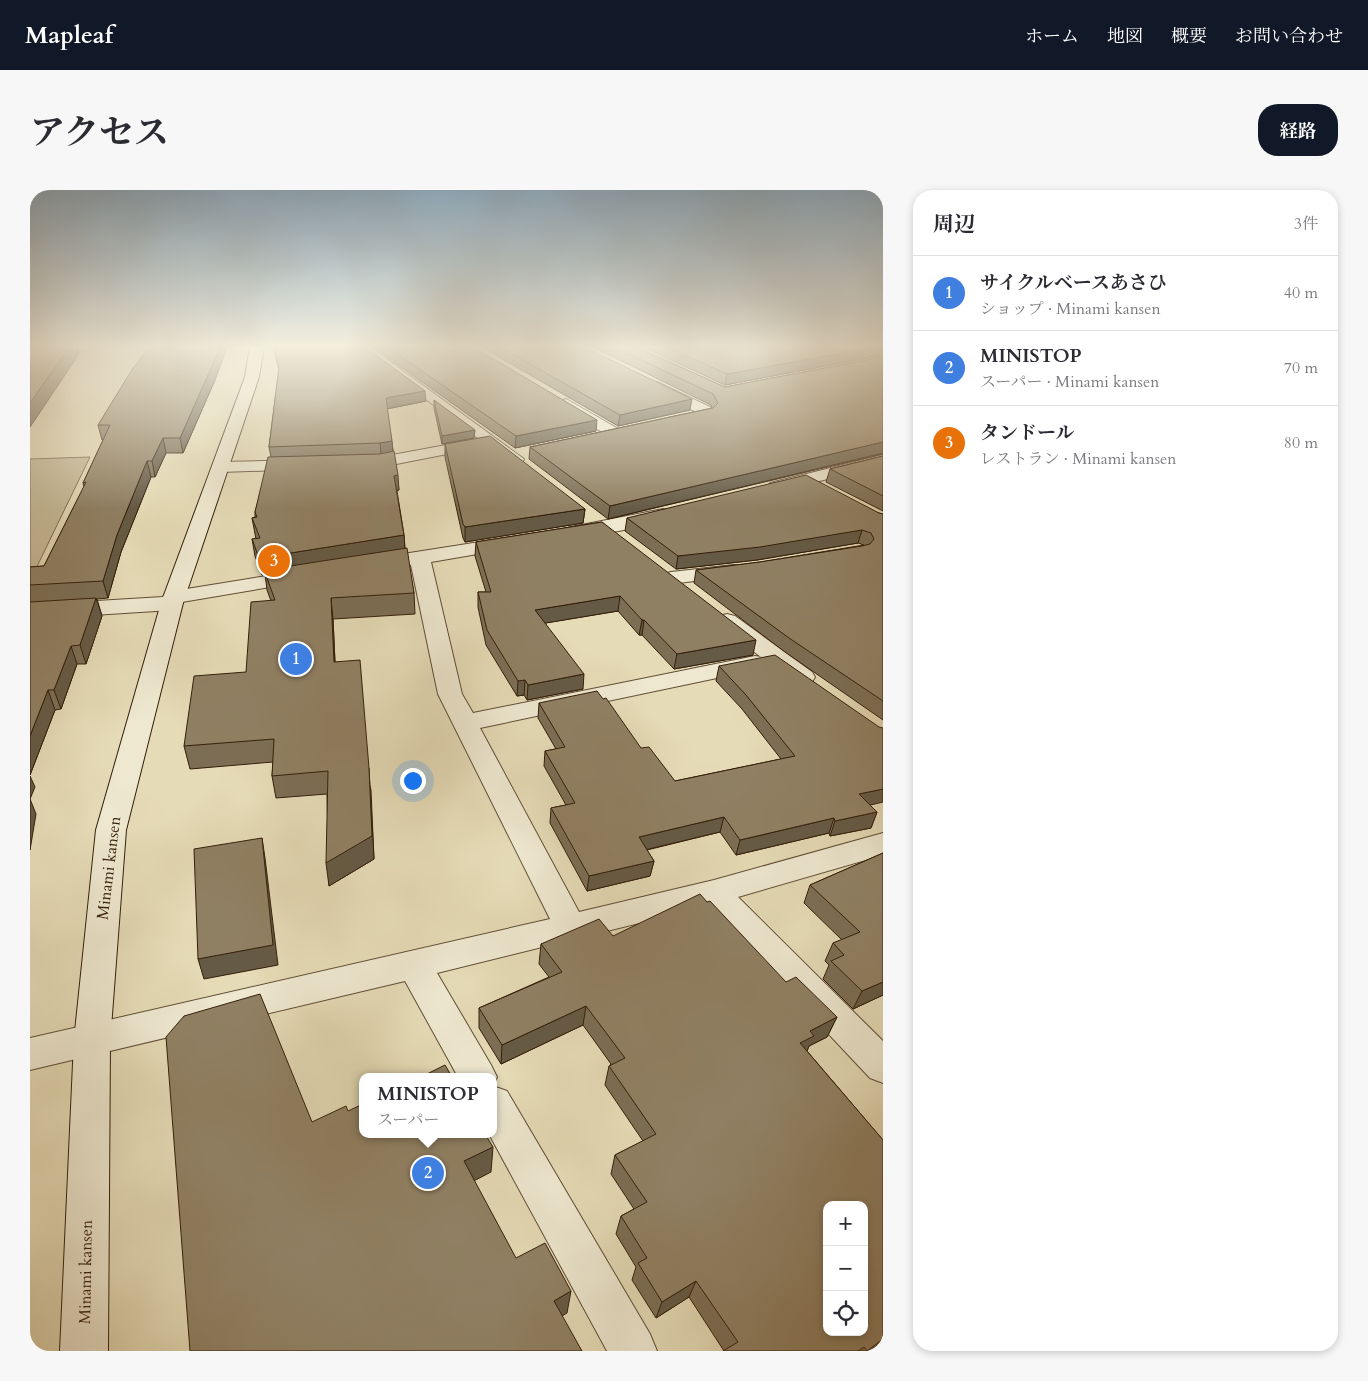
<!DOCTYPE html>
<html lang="ja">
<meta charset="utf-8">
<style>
body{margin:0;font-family:Cardo,"Noto Serif JP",serif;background:#f7f7f7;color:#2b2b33}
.controls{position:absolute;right:15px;bottom:15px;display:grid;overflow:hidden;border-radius:10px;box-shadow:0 2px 8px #0003}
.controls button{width:45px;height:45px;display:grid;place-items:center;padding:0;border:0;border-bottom:1px solid #e1e1e2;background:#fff;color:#2b2b33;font:25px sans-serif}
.you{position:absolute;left:382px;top:590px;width:18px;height:18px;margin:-12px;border:4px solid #fff;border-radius:50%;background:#1a73e8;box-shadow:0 0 0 8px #1a73e833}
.badge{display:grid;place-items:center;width:32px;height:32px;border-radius:50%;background:#111827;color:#fff;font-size:16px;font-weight:700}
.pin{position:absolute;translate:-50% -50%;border:2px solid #fff;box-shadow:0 1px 5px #0006}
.popup{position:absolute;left:329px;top:883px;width:138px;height:65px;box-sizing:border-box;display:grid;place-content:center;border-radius:10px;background:#fff;filter:drop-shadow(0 1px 4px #0005);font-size:16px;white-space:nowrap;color:#7c7c81}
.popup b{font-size:19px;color:#2b2b33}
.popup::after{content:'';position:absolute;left:50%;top:100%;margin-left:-10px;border:10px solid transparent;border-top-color:#fff}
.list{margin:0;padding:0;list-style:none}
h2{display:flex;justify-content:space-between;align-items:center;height:65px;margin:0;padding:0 20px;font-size:21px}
h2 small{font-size:16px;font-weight:400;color:#7c7c81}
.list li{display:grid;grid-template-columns:32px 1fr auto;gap:15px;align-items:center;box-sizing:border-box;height:75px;padding:0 20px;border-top:1px solid #e1e1e2}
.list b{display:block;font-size:19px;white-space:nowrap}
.list p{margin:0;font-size:16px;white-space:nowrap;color:#7c7c81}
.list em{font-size:16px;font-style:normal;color:#7c7c81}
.icon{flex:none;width:28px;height:28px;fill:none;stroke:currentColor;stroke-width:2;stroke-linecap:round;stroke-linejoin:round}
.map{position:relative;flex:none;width:853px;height:1161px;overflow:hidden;border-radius:20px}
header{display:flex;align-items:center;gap:30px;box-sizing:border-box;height:70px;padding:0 25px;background:#111827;color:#fff}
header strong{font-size:24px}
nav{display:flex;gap:28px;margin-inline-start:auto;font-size:18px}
.intro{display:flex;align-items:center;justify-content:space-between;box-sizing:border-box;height:120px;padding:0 30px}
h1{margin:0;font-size:35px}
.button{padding:12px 22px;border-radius:20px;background:#111827;color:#fff;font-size:18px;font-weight:700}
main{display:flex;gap:30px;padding:0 30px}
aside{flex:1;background:#fff;border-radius:20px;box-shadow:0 2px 8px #0003}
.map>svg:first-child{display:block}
.green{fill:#c7bb99;stroke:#7e6c52}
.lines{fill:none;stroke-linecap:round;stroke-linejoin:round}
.minor-casing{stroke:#604d35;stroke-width:2}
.secondary-casing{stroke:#341e0a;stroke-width:2}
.minor{fill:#eee8d0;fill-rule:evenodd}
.secondary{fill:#eee8d0;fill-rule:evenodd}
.rail-far1{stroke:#341e0a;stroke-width:2;stroke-dasharray:5 5;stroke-linecap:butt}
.rail{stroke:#341e0a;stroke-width:2.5;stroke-dasharray:6 6;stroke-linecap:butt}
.wall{fill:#7c6e55;stroke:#341e0a}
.shaded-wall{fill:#655a45;stroke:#341e0a}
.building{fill:#908063;stroke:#341e0a;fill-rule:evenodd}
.labels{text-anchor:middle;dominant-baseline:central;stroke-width:4.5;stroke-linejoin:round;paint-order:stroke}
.street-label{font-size:16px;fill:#341e0a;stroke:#eee8d0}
</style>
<header>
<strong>Mapleaf</strong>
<nav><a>ホーム</a><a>地図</a><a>概要</a><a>お問い合わせ</a></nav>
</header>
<div class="intro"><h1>アクセス</h1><a class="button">経路</a></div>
<main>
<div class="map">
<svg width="853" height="1161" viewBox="0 0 853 1161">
<rect width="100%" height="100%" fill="#e5dbb6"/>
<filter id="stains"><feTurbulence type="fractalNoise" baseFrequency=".004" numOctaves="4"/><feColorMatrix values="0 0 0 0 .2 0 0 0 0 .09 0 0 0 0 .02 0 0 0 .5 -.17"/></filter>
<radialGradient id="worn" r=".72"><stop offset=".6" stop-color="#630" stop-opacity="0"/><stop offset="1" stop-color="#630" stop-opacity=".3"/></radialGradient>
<polygon class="green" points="60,267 0,391 0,269"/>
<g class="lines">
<g class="minor-casing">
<g id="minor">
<polygon points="14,157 63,157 56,161 0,166 0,158"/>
<path d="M 326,157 L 340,157 L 494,269 L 492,273 C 479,276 468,264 458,256 L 351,277 L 322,277 L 319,273 L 322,269 L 351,267 L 449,249 Z"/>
<path d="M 627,192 L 680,217 L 684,224 L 681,227 C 669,230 651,237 638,234 L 636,231 L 638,228 L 666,222 L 622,199 L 620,196 L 622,193 Z"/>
<polygon points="536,209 592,241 594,244 592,247 580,247 531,217 528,214 531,211"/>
<polygon points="853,265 853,275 746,302 740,301 737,297 740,293"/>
<polygon points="273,270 279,271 282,275 279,279 191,282 185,281 182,277 185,273 191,272"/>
<polygon points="633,319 640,321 642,325 640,329 600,339 541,349 534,347 531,343 534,339 541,337"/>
<path d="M 481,347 L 488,349 L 491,353 L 488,357 L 401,372 L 432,504 L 443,523 L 725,466 L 731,467 L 689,436 L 686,431 L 689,426 L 697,424 L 705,426 L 782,482 L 785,487 L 782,492 C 763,497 749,481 735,470 L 737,473 L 733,478 L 725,480 L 450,538 L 549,722 L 684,690 L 853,643 L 853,665 L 708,707 L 853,851 L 853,893 L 840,888 L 678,716 L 407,783 L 461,875 L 467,887 L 463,896 L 463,887 L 428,887 L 375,791 L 0,880 L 0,848 L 520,729 L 408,504 L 381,375 L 341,381 L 334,379 L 331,375 L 334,371 L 341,369 Z"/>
<polygon points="704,375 711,377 714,381 711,385 641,394 634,392 631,388 634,384 641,382"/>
<polygon points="274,380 281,382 284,386 281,390 152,412 150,418 142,420 0,429 0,415 133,407 136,402 144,401"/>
<polygon points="463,896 477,901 620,1144 627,1161 577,1161 459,944 463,944"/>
</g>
</g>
<g class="secondary-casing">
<polygon id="secondary" points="220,157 234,157 229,187 153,413 96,640 80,851 78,1161 30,1161 44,851 66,640 131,413 215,187"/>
</g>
<use href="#minor" class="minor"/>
<use href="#secondary" class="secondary"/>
<polyline class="rail-far1" points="803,266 811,270"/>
<polyline class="rail" points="809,269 853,291"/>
</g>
<g class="wall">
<polygon points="243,157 335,157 396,211 357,219 369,300 367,301 374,345 375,358 384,403 385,424 303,429 305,472 341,600 344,669 299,696 297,604 246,608 242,586 243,572 160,579 154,556 216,482 241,411 237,400 235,384 232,385 225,366 222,349 226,349 225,344 222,328 225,327 225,322 241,267 239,257 249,180"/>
<polygon points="343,157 443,157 566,241 485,258"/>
<polygon points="452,157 554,157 660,220 588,236"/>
<polygon points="563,157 606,157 695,197 853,167 853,264 578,329 499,269 500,257 682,218 681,215"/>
<polygon points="613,157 853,157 853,165 695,195"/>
<polygon points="185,190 153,263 136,263 125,287 121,287 91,362 78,408 67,409 72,426 56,474 47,474 31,519 25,520 0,585 0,377 14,376 54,297 53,293 73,250 72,250 68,235"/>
<polygon points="404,210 444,248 412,254 404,218"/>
<polygon points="415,254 555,319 553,333 435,352 433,348 415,267"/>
<polygon points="853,266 853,321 796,292 800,279"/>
<polygon points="849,323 853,324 853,530 755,462 664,393 666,380 730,372 834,355 828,353 727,370 646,379 595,341 597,328"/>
<polygon points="572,332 723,465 644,479 612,445 609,445 588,421 515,433 553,499 497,510 494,505 487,506 456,455 448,417 448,402 456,402 445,366 446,352"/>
<polygon points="689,476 849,537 840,615 847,622 841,638 800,646 799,643 706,665 690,642 617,660 624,671 620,686 557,701 520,633 521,618 536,615 514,576 515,561 526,559 508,528 509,513 611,558 645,591 751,569 712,519 686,491"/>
<polygon points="853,663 853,805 823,819 793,789 799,775 795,771 803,753 812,750 774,713 780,695"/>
<polygon points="583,746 756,792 807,827 797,847 779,856 777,861 853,950 853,1155 845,1161 693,1161 694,1161 659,1107 626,1128 602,1090 606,1077 586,1044 591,1026 604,1019 581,984 585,965 613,951 575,895 579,876 581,874 553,835 471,874 449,838 449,818 519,787 509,774 511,754"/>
</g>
<g class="shaded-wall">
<polygon points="39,157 47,157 49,164 0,237 0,213"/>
<polygon points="190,157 197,157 185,190 153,263 150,248"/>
<polygon points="847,157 853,157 853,165 695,195 697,184"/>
<polygon points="395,201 396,211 356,219 356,208"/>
<polygon points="662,209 660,220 588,236 590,225"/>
<polygon points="567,230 566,241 485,258 486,246"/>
<polygon points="445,240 444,248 412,254 412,246"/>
<polygon points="133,248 136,263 125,287 122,271"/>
<polygon points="362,251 363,263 351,265 350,253"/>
<polygon points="853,252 853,263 578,329 580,316"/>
<polygon points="117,271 121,287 91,362 78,408 73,391 87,345"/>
<polygon points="368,285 369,300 365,301 364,286"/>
<polygon points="555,319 553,333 435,352 435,337"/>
<polygon points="832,340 828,353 727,370 646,379 648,366"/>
<polygon points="374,345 375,362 234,380 235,384 232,385 229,368"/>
<polygon points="590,406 588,421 504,435 505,420"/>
<polygon points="66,408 72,426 56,474 50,455"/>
<polygon points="301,408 303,429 306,494 304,472"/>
<polygon points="612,430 614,430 612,445 609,445"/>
<polygon points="726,450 723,465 644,479 647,464"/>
<polygon points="41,456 47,474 31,519 24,500"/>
<polygon points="554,484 553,499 497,510 498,495"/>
<polygon points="495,490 494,505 487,506 488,491"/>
<polygon points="18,500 25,520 0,585 0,546"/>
<polygon points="339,578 344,669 299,696 296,673"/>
<polygon points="0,586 5,597 0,609 6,624 0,660"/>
<polygon points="853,599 853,612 824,619 829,604"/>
<polygon points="847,622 841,638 800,646 805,631"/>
<polygon points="694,627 690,642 606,662 609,647"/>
<polygon points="804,628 799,643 706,665 710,650"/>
<polygon points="232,648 235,668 248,775 174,789 168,769"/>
<polygon points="624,671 620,686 557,701 559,686"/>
<polygon points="853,792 853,805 823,819 832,801"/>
<polygon points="556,816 553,835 471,874 472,855"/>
<polygon points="807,827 797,847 779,856 775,866 770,853 780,841"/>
<polygon points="463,957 461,982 434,996 434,971"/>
<polygon points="666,1091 659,1107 626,1128 632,1112"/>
<polygon points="541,1101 537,1123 520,1133 524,1111"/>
<polygon points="853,1149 853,1155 845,1161 836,1161"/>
</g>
<g class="building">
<polygon points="0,157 39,157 0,213"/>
<polygon points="120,157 190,157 182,176 150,248 133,248 122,271 117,271 87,345 73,391 0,395 0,377 14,376 56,292 53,293 80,235 68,235 103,178"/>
<polygon points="244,157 335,157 395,201 356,208 362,251 350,253 239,257 249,177"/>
<polygon points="357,157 443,157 567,230 486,246"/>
<polygon points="470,157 554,157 662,209 590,225"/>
<polygon points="584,157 606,157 695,197 853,167 853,252 580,316 500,257 683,218 688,213 683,204"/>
<polygon points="636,157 847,157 697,184"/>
<polygon points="404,210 445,240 412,246"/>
<polygon points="460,246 555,319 435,337 433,334 415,254"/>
<polygon points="364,261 368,285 364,286 374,345 229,368 222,349 230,348 222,328 227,327 225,322 238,267 350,264"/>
<polygon points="853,266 853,306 800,279"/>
<polygon points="776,285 849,323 853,324 853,511 759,448 666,380 730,372 832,356 840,354 844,349 841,343 832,340 730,357 648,366 597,328"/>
<polygon points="572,332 726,450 647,464 614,430 612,430 590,406 505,420 554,484 498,495 495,490 488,491 457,440 448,402 461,402 446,352"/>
<polygon points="377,358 384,403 301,408 304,472 330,470 339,578 342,646 296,673 298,581 242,586 244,549 154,556 164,486 216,482 221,412 245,410 234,380"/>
<polygon points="66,408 50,455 41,456 24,500 18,500 0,546 0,412"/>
<polygon points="745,465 849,537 853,538 853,599 829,604 847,622 805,631 804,628 710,650 694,627 609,647 624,671 559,686 521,618 545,613 515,561 535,557 509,513 567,501 573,509 576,508 611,558 619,557 645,591 765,566 716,505 689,476"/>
<polygon points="232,648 243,755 168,769 164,659"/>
<polygon points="853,663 853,792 832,801 801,771 814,765 803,753 830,742 780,695"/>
<path d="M 670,704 L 677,712 L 680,711 L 756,792 L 766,787 L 807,827 L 780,841 L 784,846 L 770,853 L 853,950 L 853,1149 L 837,1161 L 834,1157 L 828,1161 L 693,1161 L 708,1152 L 666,1091 L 632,1112 L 608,1073 L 617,1068 L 591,1026 L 617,1012 L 585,965 L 626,944 L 579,876 L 595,868 L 556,816 L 472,855 L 449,818 L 532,782 L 511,754 L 569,729 L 583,746 ZM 797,1015 L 834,1015 L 834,1142 L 797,1142 Z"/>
<polygon points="230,804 282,932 316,916 318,921 333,914 333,944 455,944 463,957 434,971 486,1068 515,1053 541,1101 524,1111 552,1161 160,1161 136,847 154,826"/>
<polygon points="415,875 422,887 391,887"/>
</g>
<linearGradient id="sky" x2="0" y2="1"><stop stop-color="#8faabd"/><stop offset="0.49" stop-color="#f3efde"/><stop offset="1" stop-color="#f3efde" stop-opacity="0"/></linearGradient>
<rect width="853" height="319" fill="url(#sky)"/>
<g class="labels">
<g class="street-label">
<text transform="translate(79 678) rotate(-83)">Minami kansen</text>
<text transform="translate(56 1082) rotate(-89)">Minami kansen</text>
</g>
</g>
<rect width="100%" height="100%" filter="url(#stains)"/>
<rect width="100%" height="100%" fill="url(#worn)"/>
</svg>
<div class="controls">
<button>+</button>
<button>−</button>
<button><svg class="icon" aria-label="locate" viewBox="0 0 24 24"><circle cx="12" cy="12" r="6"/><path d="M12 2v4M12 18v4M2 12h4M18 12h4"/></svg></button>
</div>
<div class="you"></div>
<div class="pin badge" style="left:266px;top:469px;background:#3f7fe0">1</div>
<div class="pin badge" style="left:398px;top:983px;background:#3f7fe0">2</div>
<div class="popup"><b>MINISTOP</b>スーパー</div>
<div class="pin badge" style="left:244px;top:371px;background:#e8710a">3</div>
</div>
<aside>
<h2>周辺<small>3件</small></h2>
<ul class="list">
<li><span class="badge" style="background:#3f7fe0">1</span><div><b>サイクルベースあさひ</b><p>ショップ · Minami kansen</p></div><em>40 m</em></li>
<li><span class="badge" style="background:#3f7fe0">2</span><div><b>MINISTOP</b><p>スーパー · Minami kansen</p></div><em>70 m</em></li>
<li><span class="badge" style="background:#e8710a">3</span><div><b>タンドール</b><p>レストラン · Minami kansen</p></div><em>80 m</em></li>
</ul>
</aside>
</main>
